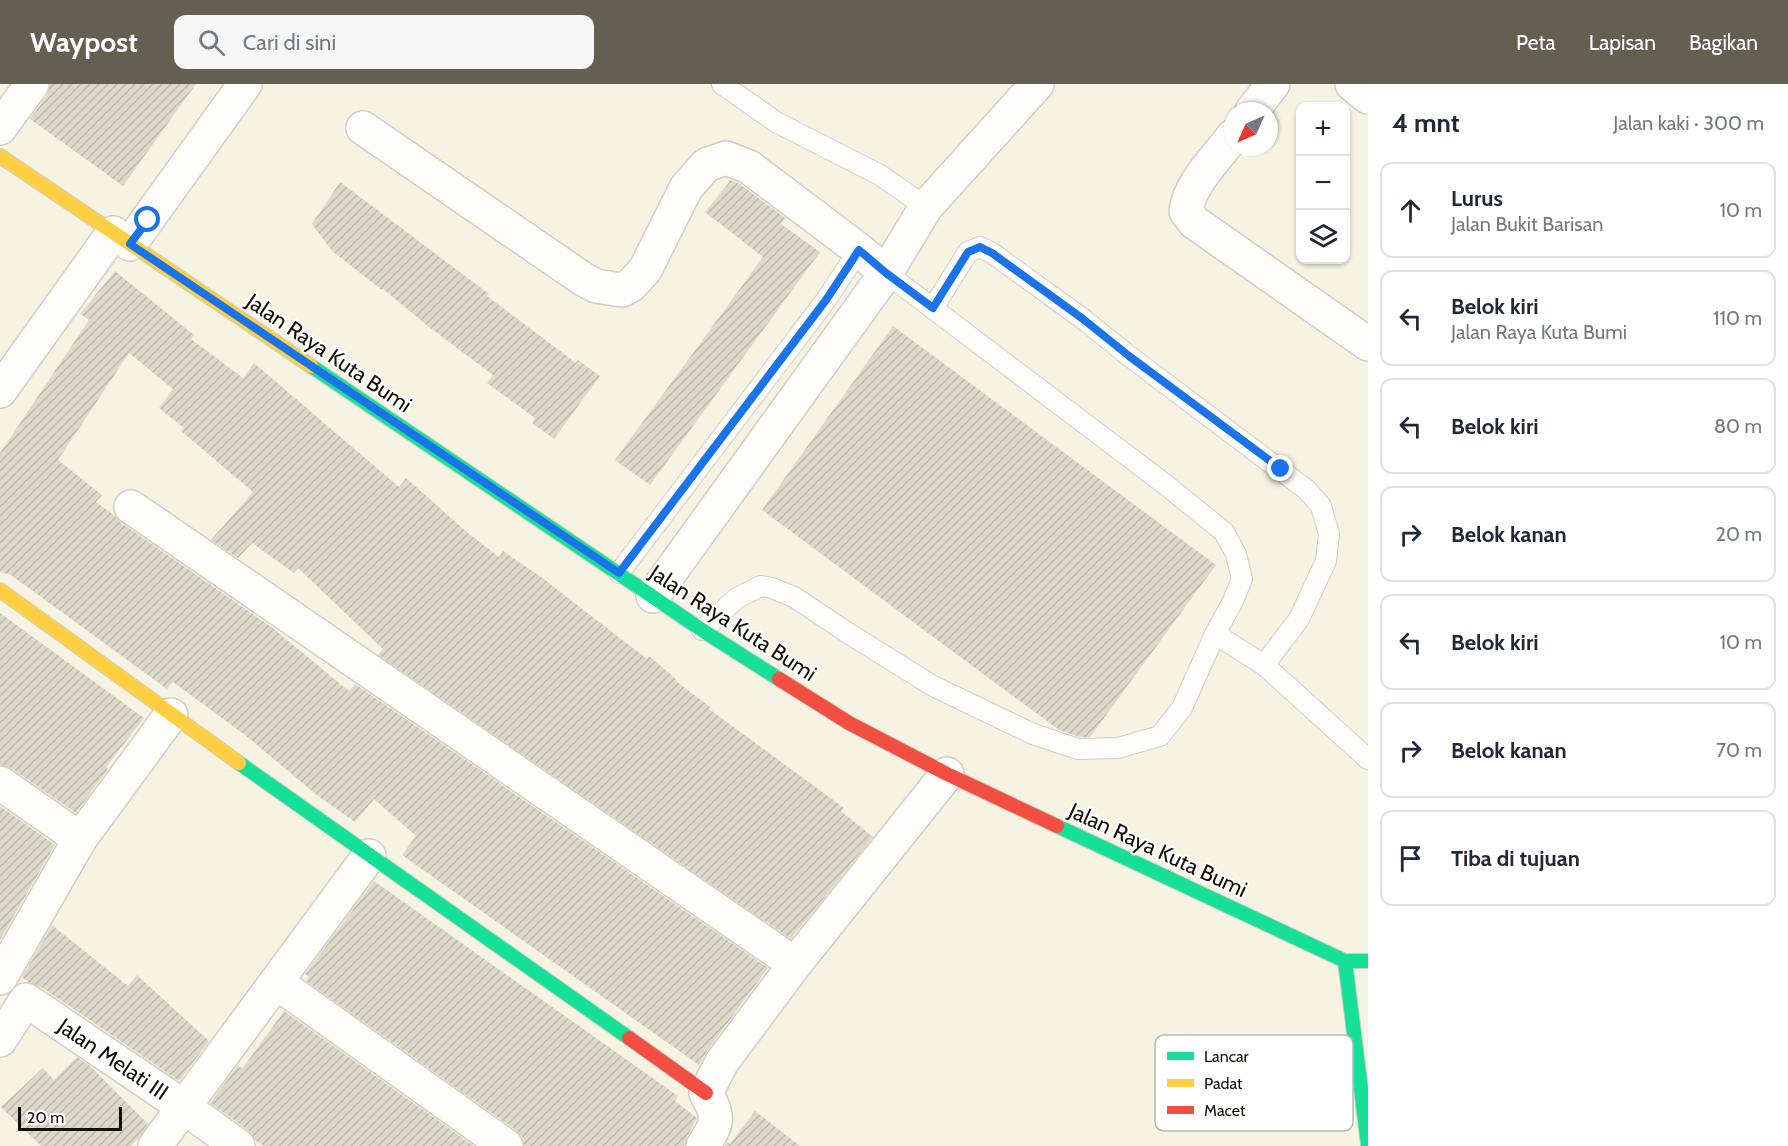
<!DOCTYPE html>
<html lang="id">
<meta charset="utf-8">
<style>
body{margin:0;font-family:Cabin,sans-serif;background:#f6f6f7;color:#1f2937}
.controls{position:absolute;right:18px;top:18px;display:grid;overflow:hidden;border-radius:12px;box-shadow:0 2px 4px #0004}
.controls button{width:54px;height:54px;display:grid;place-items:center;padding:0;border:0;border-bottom:2px solid #e0e1e3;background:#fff;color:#1f2937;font:30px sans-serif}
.compass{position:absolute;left:1224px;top:18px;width:54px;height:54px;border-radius:50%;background:#fff;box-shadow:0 2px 4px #0004;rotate:225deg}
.scale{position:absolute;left:18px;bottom:15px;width:104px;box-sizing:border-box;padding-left:6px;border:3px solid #131106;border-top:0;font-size:16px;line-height:21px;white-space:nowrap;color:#131106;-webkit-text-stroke:4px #fff;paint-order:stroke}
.stop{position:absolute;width:18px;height:18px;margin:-14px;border:4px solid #1a73e8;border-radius:50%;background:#fff}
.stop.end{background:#1a73e8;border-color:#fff;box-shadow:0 2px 6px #0008}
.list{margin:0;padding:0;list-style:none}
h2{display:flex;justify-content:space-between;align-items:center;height:78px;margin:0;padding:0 24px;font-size:26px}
h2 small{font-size:20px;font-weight:400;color:#747a83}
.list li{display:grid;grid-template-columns:39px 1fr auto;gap:18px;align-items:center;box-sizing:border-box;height:96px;margin:0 12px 12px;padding:0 12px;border:2px solid #e0e1e3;border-radius:12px}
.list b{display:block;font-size:22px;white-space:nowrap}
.list p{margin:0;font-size:20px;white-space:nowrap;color:#747a83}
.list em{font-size:20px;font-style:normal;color:#747a83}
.icon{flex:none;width:33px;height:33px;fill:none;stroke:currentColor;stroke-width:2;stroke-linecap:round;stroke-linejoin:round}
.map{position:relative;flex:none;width:1368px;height:1062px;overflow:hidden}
header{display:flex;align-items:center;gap:36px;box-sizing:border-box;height:84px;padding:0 30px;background:#636053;color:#fff}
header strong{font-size:28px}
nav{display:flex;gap:33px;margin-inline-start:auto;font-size:21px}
.search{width:420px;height:54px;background:#f6f6f7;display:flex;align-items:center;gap:15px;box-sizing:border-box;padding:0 21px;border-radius:12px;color:#747a83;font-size:22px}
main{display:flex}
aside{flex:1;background:#fff}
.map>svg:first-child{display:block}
.building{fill:url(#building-hatch)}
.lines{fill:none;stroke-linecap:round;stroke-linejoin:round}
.lane-casing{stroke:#d2cfc2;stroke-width:22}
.street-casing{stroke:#d2cfc2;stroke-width:36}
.fast-casing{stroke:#d2cfc2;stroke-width:16}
.slow-casing{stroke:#d2cfc2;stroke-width:16}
.jam-casing{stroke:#d2cfc2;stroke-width:16}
.lane{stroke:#fefdfb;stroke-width:20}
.street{stroke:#fefdfb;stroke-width:33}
.fast{stroke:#16e098;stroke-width:14}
.slow{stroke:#ffcf43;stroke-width:14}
.jam{stroke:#f24e42;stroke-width:14}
.route{stroke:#1a73e8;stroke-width:8}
.labels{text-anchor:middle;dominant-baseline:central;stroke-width:4.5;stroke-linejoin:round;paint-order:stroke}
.street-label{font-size:22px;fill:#131106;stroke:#fff}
.key{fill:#fff;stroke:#b8b8b4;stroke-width:1.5}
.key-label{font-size:16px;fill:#131106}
</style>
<header>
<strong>Waypost</strong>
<div class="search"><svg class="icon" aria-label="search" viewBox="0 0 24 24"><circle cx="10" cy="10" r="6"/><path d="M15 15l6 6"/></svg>Cari di sini</div>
<nav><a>Peta</a><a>Lapisan</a><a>Bagikan</a></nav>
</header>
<main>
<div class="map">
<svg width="1368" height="1062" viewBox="0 0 1368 1062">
<defs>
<pattern id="building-hatch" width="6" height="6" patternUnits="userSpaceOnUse" patternTransform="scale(1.5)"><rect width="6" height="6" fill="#dcd9cb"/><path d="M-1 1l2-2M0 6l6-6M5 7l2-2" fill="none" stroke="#bcb9ad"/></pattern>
</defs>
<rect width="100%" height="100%" fill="#f7f3e2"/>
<g class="building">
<polygon points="50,0 196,0 123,102 30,35 47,11"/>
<polygon points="731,96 740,100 785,134 781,140 820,168 650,401 615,376 763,173 705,128"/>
<polygon points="340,98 489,210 487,212 576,279 578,276 600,292 554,355 532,339 535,334 487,299 493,291 429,243 383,205 382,206 332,167 312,140"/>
<polygon points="115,187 194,251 191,255 243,294 254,279 399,403 406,394 468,449 499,473 503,467 541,493 647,575 649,572 677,596 676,597 710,623 709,625 844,724 841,727 873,753 791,855 378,571 383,565 298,484 294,489 252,459 238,474 211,456 253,408 181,347 184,344 159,324 173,305 129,269 58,376 102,411 96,418 114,431 120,438 270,542 349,607 355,600 768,884 707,967 699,981 402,771 416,752 374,715 355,738 318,712 245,651 173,598 167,605 11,491 0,488 0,369 89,236 80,230"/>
<polygon points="893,242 1216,481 1090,653 1080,653 1059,646 762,426"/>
<polygon points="0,529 144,634 106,683 108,685 76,729 11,684 0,681"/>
<polygon points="0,722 55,761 0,856"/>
<polygon points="374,797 678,1012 675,1017 697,1034 687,1053 684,1062 524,1062 523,1054 517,1047 306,897 309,893 305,890"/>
<polygon points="52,841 128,902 137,891 209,957 179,997 43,904 28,898 22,893"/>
<polygon points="284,927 474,1062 264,1062 255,1056 249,1047 210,1019 238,981 242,985"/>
<polygon points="77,973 90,982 148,1040 138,1055 131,1062 41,1062 1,1023 43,984 54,996"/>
<polygon points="755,1027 800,1062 725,1062 727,1058 730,1060"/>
</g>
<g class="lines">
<g class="lane-casing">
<g id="lane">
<polyline points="722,0 776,38 880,91 926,123"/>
<polyline points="886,189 1166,401 1224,448 1236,470 1242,495 1233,517 1215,550 1264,581 1368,675"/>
<polyline points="933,224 968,168 980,163 992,169 1083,235 1129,272 1307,406 1321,422 1329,450 1326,477 1299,535 1264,581"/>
<polyline points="619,489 826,216 859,166"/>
<polyline points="702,546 737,514 761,502 772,504 794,513 848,549 933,602 1033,650 1078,665 1118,664 1160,652 1182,624 1215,550"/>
</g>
</g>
<g class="street-casing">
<g id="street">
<polyline points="1352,0 1368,13"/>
<polyline points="1252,27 1273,0"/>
<polyline points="0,44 32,0"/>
<polyline points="363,44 583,195 596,202 622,206 631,201 645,186 686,104 706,81 726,74 749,83 859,166 886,189"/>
<path d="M 1233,52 C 1217,74 1189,100 1186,127 L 1194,138 L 1368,260"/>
<polyline points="130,160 245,0"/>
<polyline points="0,307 113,149"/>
<polyline points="131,423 795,880"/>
<polyline points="653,512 886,189 926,123 1037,0"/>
<polyline points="0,699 80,755"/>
<polyline points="0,894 80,755 171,631"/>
<polyline points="276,898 506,1062"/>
<polyline points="0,956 26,916 184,1023 238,1062"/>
<polyline points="155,1062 369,772"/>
<path d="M 703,1062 C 718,1038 720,1035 706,1009 L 722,978 L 795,880 L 947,690"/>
</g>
</g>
<g class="fast-casing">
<g id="fast">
<polyline points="311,282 702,546 779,595"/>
<polyline points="239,679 629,954"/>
<polyline points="1057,742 1345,877 1368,877"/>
<polyline points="1345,877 1368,1061"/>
</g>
</g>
<g class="slow-casing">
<g id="slow">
<polyline points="0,72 311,282"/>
<polyline points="0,506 239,679"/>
</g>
</g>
<g class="jam-casing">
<g id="jam">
<polyline points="779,595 849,639 947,690 1057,742"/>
<polyline points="629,954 706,1009"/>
</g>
</g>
<use href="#lane" class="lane"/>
<use href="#street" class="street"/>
<use href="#fast" class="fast"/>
<use href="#slow" class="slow"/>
<use href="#jam" class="jam"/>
</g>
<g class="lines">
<polyline class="route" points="148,136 130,160 619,489 826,216 859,166 886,189 933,224 968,168 980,163 992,169 1083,235 1129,272 1281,385"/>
</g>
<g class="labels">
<g class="street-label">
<text transform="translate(329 269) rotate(34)">Jalan Raya Kuta Bumi</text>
<text transform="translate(733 539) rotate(33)">Jalan Raya Kuta Bumi</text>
<text transform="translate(1158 766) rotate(25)">Jalan Raya Kuta Bumi</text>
<text transform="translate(113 975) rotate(34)">Jalan Melati III</text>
</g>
</g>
<rect x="1155" y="951" width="198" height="96" rx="9" class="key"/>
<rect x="1167" y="968" width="27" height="8" fill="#16e098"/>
<rect x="1167" y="995" width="27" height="8" fill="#ffcf43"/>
<rect x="1167" y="1022" width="27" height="8" fill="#f24e42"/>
<g class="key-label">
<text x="1204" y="978">Lancar</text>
<text x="1204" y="1005">Padat</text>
<text x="1204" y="1032">Macet</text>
</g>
</svg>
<div class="controls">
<button>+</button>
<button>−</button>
<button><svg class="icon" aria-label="layers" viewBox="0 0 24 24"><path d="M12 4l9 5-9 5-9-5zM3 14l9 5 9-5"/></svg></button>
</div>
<svg class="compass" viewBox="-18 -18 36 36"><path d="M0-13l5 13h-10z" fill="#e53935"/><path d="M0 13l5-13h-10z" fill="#747a83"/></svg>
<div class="scale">20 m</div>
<div class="stop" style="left:148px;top:136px"></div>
<div class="stop end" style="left:1281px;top:385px"></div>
</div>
<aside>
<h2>4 mnt<small>Jalan kaki · 300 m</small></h2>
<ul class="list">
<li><svg class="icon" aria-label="ahead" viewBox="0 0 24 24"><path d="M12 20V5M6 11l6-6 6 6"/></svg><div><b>Lurus</b><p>Jalan Bukit Barisan</p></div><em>10 m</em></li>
<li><svg class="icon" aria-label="left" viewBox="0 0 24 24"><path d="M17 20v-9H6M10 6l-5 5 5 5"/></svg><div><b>Belok kiri</b><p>Jalan Raya Kuta Bumi</p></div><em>110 m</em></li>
<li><svg class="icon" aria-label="left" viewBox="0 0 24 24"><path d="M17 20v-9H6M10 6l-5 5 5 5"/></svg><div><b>Belok kiri</b></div><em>80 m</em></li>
<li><svg class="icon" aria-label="right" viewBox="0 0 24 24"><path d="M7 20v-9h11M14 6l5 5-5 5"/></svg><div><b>Belok kanan</b></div><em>20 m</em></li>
<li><svg class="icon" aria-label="left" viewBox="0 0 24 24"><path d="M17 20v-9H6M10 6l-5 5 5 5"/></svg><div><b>Belok kiri</b></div><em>10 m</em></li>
<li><svg class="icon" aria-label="right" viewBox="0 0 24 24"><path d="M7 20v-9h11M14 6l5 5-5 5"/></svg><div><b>Belok kanan</b></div><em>70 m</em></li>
<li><svg class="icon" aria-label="arrive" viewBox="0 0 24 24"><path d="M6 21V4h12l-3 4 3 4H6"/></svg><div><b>Tiba di tujuan</b></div></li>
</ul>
</aside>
</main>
